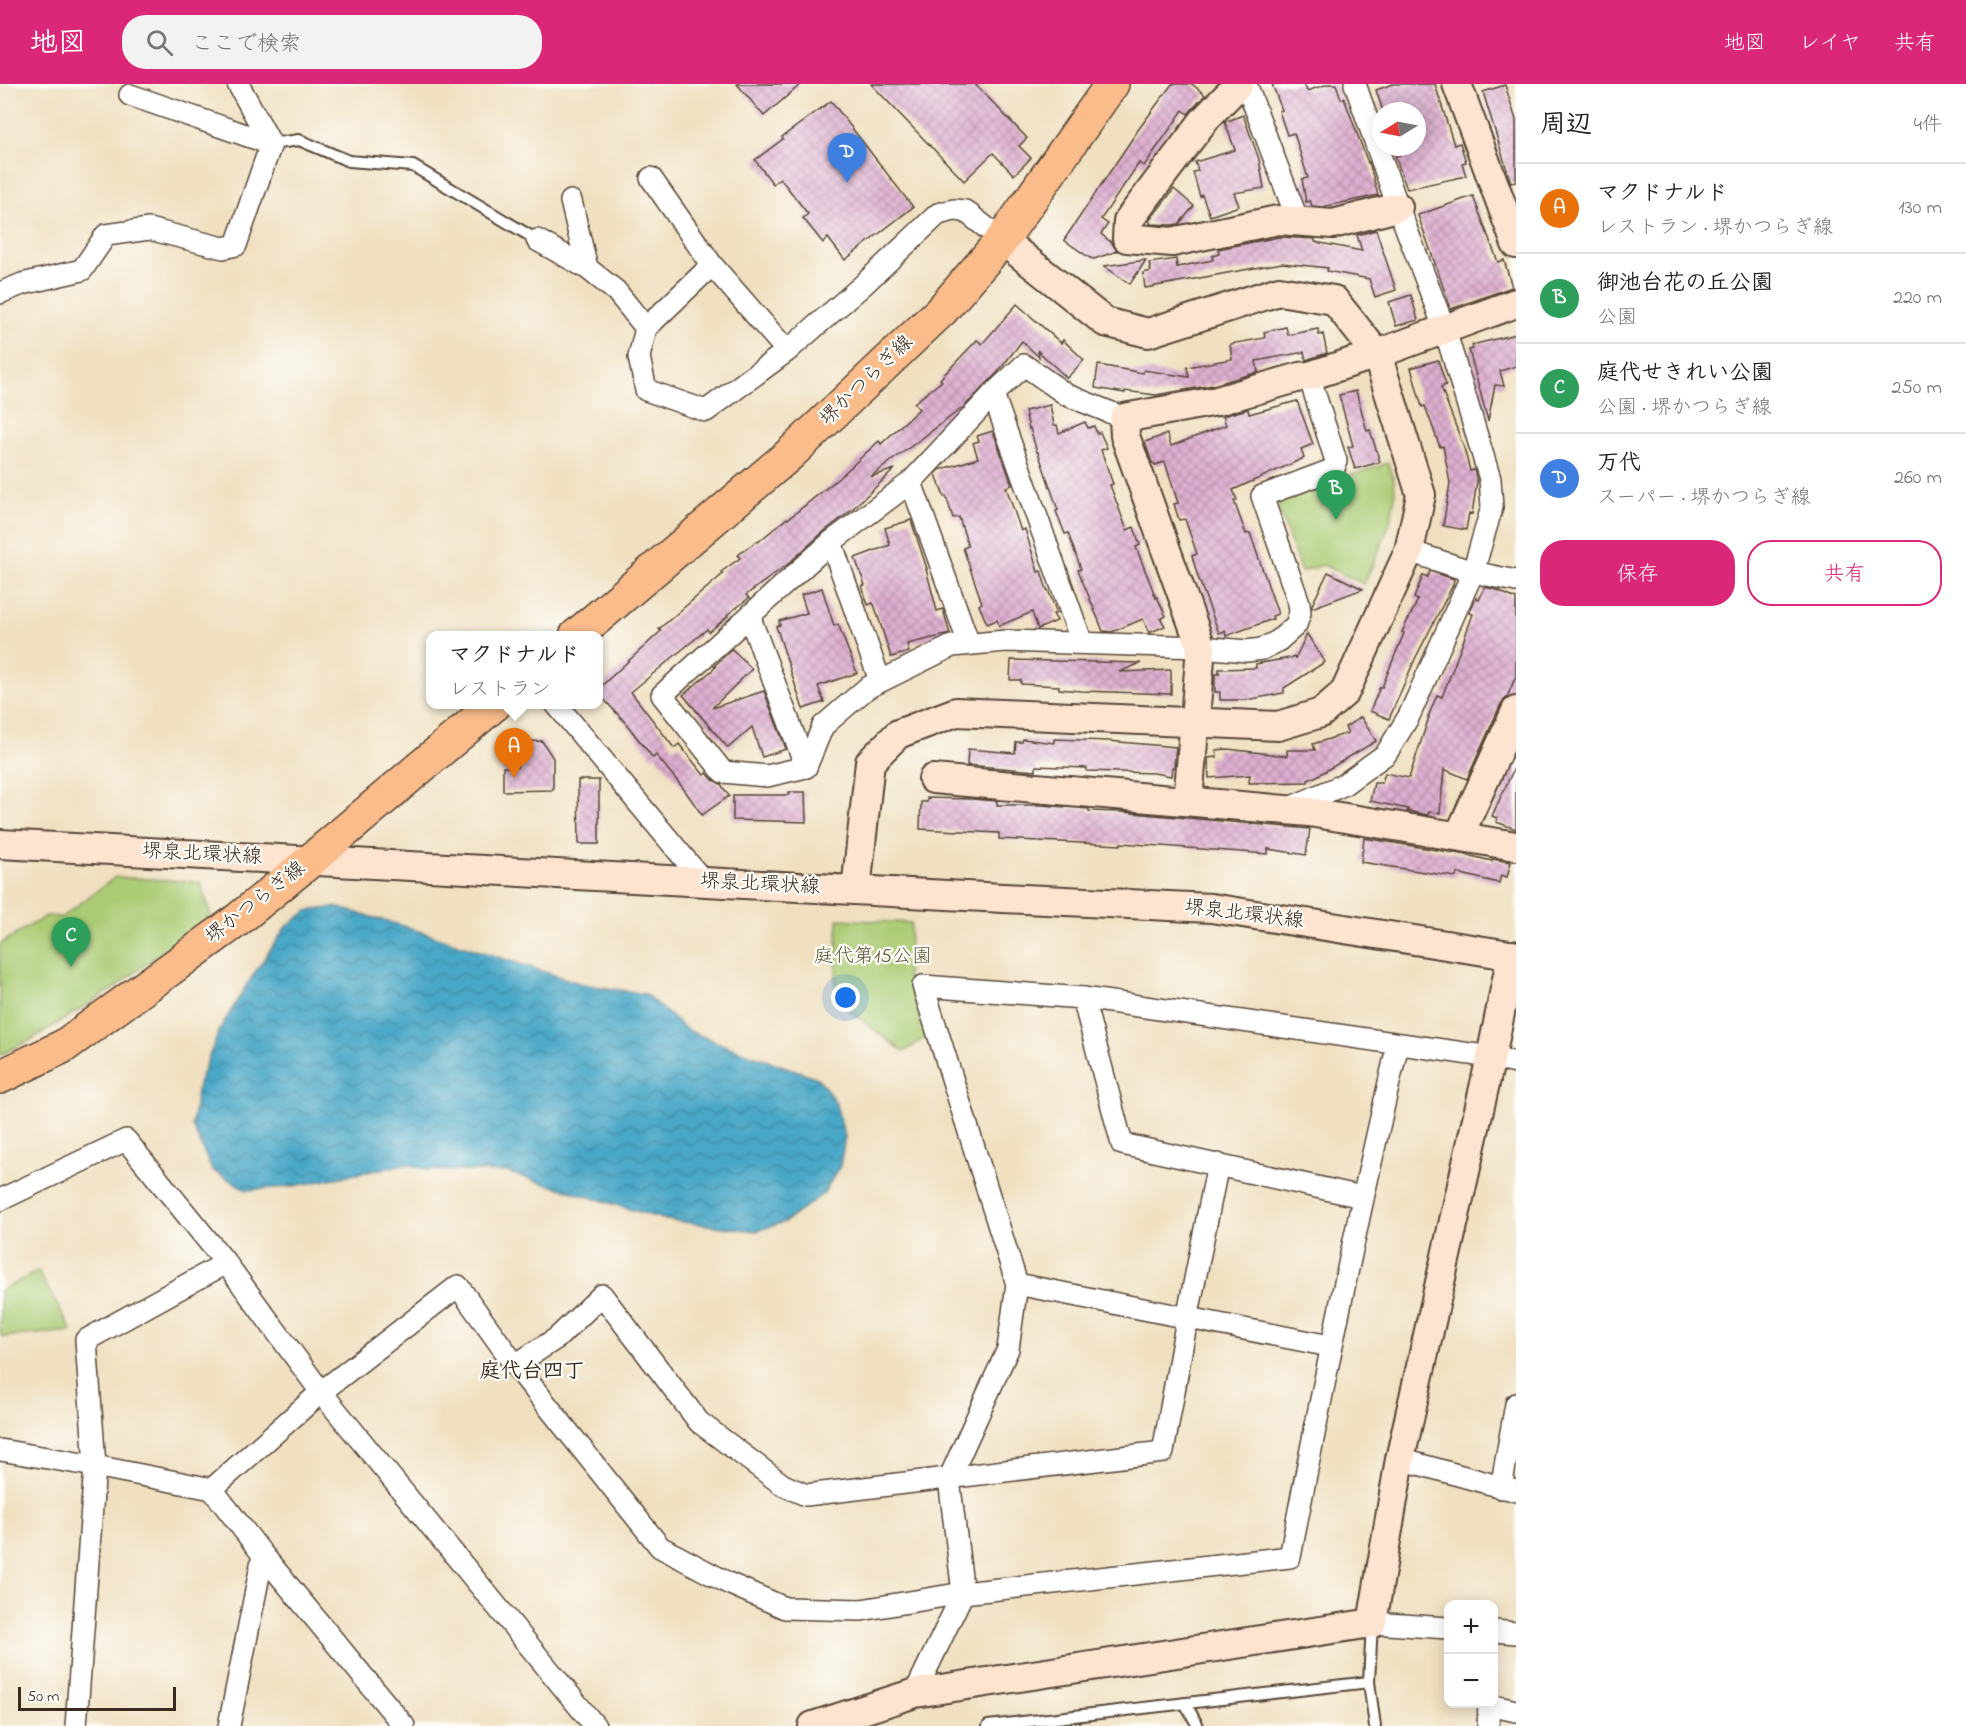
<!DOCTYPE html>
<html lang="ja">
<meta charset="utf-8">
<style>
body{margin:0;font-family:"Indie Flower","Klee One",sans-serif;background:#f2f2f2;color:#222}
.controls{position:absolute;right:18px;bottom:18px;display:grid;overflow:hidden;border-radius:12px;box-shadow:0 3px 15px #0003}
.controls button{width:54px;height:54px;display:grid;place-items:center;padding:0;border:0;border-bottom:2px solid #e0e0e0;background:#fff;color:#222;font:30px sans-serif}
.compass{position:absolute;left:1372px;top:18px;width:54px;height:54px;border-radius:50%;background:#fff;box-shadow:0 3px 15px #0003;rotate:260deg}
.scale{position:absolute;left:18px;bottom:15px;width:158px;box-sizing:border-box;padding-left:6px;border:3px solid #3b2a1e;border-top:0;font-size:16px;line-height:21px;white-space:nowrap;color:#3b2a1e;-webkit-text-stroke:4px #fdfcf7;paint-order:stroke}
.you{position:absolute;left:846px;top:914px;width:21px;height:21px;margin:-15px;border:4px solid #fff;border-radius:50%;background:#1a73e8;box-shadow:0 0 0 9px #1a73e833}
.badge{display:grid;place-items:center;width:39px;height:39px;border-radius:50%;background:#db2777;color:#fff;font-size:20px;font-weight:700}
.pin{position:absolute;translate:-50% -50px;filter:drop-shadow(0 2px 3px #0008)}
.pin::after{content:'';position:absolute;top:32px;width:21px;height:18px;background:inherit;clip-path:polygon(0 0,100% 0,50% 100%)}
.popup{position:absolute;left:426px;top:547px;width:177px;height:78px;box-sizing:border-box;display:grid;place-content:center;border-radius:12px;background:#fff;filter:drop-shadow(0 2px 4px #0005);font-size:20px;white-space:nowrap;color:#767676}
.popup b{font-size:22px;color:#222}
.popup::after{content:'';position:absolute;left:50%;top:100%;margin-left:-12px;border:12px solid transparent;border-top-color:#fff}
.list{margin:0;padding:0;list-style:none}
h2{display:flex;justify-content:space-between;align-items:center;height:78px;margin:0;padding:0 24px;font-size:26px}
h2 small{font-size:20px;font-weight:400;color:#767676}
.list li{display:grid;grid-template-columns:39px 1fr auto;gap:18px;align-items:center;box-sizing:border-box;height:90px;padding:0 24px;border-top:2px solid #e0e0e0}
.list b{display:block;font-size:22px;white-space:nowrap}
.list p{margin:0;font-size:20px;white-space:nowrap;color:#767676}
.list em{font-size:20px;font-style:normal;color:#767676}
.actions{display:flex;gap:12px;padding:18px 24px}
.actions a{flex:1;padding:14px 0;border:2px solid #db2777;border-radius:24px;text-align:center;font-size:21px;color:#db2777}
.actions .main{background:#db2777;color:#fff}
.icon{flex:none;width:33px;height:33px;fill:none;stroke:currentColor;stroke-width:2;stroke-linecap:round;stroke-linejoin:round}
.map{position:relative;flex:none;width:1516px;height:1642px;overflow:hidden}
header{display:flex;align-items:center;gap:36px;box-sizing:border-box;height:84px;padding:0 30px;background:#db2777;color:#fff}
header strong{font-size:28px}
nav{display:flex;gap:33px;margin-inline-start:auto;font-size:21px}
.search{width:420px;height:54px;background:#f2f2f2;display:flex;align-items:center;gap:15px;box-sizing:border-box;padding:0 21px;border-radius:24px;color:#767676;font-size:22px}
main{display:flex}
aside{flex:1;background:#fff}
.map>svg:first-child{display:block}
.park{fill:#abcc75;stroke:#737b4a;stroke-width:1.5}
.water{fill:url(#water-waves);stroke:#426872;stroke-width:1.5}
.building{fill:url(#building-cross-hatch)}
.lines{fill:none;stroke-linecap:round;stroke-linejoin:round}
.lane-casing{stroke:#564536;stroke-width:14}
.street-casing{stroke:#564536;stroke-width:24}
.secondary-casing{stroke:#564536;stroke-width:32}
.primary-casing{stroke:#564536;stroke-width:36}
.lane{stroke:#fff;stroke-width:10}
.street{stroke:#fff;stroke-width:21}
.secondary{stroke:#fde4d1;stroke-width:28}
.primary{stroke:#fabc8b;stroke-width:33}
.labels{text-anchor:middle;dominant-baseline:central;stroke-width:4.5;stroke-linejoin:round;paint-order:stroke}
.street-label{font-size:20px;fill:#3b2a1e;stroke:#fdfcf7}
.park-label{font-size:20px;fill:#5d5b38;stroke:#fdfcf7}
.neighbourhood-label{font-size:21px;font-weight:bold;fill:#3b2a1e;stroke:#fdfcf7}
</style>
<header>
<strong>地図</strong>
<div class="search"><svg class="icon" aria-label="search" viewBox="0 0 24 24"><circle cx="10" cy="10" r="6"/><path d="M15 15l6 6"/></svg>ここで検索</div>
<nav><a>地図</a><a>レイヤ</a><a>共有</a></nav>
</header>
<main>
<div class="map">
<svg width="1516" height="1642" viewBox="0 0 1516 1642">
<defs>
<pattern id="water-waves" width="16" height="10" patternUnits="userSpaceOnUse" patternTransform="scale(1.5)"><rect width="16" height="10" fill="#48a7c7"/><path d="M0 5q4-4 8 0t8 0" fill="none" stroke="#3d88a1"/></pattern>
<pattern id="building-cross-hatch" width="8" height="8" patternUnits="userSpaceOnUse" patternTransform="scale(1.5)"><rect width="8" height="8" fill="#deafd1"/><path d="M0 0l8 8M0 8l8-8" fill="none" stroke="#b58fa9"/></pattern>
</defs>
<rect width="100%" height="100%" fill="#fdfcf7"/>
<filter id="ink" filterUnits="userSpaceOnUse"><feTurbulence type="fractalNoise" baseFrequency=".0167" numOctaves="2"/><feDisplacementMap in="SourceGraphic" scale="12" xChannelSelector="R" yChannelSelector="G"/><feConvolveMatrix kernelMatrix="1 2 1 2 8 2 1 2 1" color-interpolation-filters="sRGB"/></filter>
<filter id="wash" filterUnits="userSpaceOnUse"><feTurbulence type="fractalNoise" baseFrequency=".008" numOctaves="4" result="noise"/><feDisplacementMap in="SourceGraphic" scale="24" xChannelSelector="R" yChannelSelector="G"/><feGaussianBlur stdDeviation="1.35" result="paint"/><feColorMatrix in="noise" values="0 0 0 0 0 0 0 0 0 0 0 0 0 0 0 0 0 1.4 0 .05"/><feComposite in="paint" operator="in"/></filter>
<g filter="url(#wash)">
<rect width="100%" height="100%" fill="#f0e0c1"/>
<g class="park">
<path d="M 1388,379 C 1390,385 1393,391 1394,397 C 1399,432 1377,469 1364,500 L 1323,481 L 1301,488 L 1278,422 L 1283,413 Z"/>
<polygon points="115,793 200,798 211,831 113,905 32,955 0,971 0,860 46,832 62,833"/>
<polygon points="838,835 911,839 907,892 926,953 904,968 835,916"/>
<polygon points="38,1187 72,1247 2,1253 0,1249 0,1207"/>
</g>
<polygon class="water" points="336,823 400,841 582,900 645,910 687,946 726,962 818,994 835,1017 845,1053 840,1082 823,1110 785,1138 756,1147 666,1136 506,1088 429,1086 408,1080 289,1103 247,1106 212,1086 192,1042 198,1000 220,945 246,902 285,844 307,827"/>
<g id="blocks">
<g class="building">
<polygon points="737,0 801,0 764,32"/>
<polygon points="871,0 975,0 1027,54 1019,62 1031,74 1014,91 993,69 964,97"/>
<polygon points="1172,0 1192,0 1205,11 1188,30 1183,26 1144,82 1139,79 1101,135 1108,140 1101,150 1112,159 1117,167 1094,175 1090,174 1064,156 1138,46"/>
<polygon points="1272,0 1304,0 1307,7 1328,0 1336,0 1341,15 1344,14 1368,79 1369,78 1378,111 1323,123 1312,122 1310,117 1306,118 1302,95 1308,94 1294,49 1287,51 1279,27 1282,26"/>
<polygon points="1393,0 1435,0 1454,61 1460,59 1466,78 1462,79 1466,92 1407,105 1395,72 1400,71 1397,63 1417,63 1417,27 1383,27 1376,6"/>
<polygon points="1505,1 1516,36 1516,98 1511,99 1483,8"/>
<polygon points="831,17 913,123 845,176 828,154 823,159 803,134 808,130 780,94 773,100 755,76 783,55 782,53"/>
<polygon points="1243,31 1259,75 1264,104 1234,109 1239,122 1210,132 1202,111 1200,113 1193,88 1198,87 1195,78 1235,66 1225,38"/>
<polygon points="1174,105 1194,122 1179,140 1171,141 1151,140 1149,137"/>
<polygon points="1473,112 1498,178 1504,176 1512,203 1451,225 1418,131"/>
<polygon points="1376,146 1396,206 1375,213 1369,195 1327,187 1328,184 1282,179 1145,204 1143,189 1151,187 1149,179 1176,175 1177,183 1213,176 1212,172 1219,170 1218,165 1279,153 1315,155 1315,158 1362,167 1357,151"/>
<polygon points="1146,176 1130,200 1104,182"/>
<polygon points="1411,211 1418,236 1396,242 1389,218"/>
<polygon points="1017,220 1061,259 1063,256 1084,276 1067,294 1038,267 1039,273 1022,257 998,288 965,322 870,393 895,385 848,429 822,449 788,480 746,511 749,514 727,531 728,532 709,548 707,545 631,608 674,664 679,660 704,691 707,689 713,696 721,700 729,712 702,731 683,704 656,671 653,674 624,637 598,609 598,605 661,547 659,545 723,490 721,488 740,474 738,471 757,457 758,458 787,434 788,435 840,393 879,357 881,360 919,325 914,319 942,297 940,295 977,256 982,260"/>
<polygon points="1286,243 1288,251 1318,245 1319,251 1323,250 1327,269 1306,276 1304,268 1256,277 1258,288 1213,301 1156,311 1125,307 1125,309 1095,304 1098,281 1143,289 1144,286 1189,293 1187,283 1232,275 1230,260 1265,254 1264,248"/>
<polygon points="1516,250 1516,282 1500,287 1504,302 1495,301 1488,337 1469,266 1473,265 1472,261"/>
<polygon points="1438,276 1446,301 1441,303 1464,364 1470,387 1474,386 1477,397 1472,430 1469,429 1466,446 1443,442 1450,399 1443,362 1440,363 1425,322 1422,323 1411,284"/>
<polygon points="1356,307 1367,347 1370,346 1380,378 1355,385 1348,363 1353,362 1339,311"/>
<polygon points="1297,317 1313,360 1301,365 1304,374 1233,406 1237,416 1234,417 1246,450 1250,449 1278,530 1272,532 1273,535 1226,552 1225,547 1219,549 1198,493 1192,472 1197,470 1185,435 1179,436 1174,420 1178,419 1165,378 1155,381 1154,379 1152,379 1145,358 1167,350 1171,362 1226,341 1223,332 1248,325 1249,330"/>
<polygon points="1050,321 1054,341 1057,341 1059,349 1085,338 1088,344 1094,342 1097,350 1100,348 1107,364 1101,366 1113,400 1110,401 1127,446 1134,443 1140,461 1136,463 1156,514 1157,513 1166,532 1161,535 1165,542 1149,549 1143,535 1112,548 1103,547 1078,486 1081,485 1068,449 1065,450 1056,427 1058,426 1038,368 1037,368 1030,344 1029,345 1025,327"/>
<polygon points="993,347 1012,401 1006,403 1021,447 1025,445 1038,488 1041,487 1047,506 1048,506 1057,529 1053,530 1057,537 1038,545 1032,528 999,542 997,536 987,540 979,521 982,519 963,464 968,462 959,433 953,434 946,412 944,413 936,390 939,386 978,374 973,359 979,357 977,352"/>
<polygon points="911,436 927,485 926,485 937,527 943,525 950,550 907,560 909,568 891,573 875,523 873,519 868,521 862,502 865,501 855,474 890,461 885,444"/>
<polygon points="1430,487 1454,495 1453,501 1415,575 1389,635 1370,627 1380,603 1382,603 1404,549 1402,548 1418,516 1414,514 1423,491 1428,493"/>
<polygon points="1328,488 1363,505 1312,524 1312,521"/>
<polygon points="1485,503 1497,506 1516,515 1516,592 1507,613 1501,620 1467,695 1444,685 1440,729 1429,728 1428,731 1407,727 1408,725 1370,717 1374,699 1382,699 1385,689 1409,694 1429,633 1428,633 1437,611 1442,613 1463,558 1473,530 1469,529 1476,514 1479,516"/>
<polygon points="822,504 834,542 838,540 857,589 818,602 824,618 803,625 776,542 780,541 779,537 807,529 801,511"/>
<polygon points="1307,550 1325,578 1284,604 1284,609 1246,616 1220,616 1220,608 1215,608 1215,590 1219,590 1219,585 1256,584 1256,580 1295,573 1295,575"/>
<polygon points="732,565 752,585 712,624 764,607 786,665 762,673 752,643 728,664 683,611 716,583 714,582"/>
<polygon points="1011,576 1141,579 1119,588 1171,586 1171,610 1081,607 1059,605 1059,602 1021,600 1021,596 1010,596"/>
<polygon points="1361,633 1376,657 1317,692 1308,696 1308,698 1249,699 1250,691 1209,694 1208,674 1217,673 1216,666 1227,665 1287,672 1287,666 1315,666 1313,660 1348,649 1345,643"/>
<polygon points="1023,655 1054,659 1054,655 1108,657 1176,663 1174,683 1172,683 1171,692 1154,689 1087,687 1087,684 1036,682 1036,687 967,681 968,665 1015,669 1016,658 1022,658"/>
<polygon points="542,657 553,674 553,706 503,707 503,683 517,683 516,658"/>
<polygon points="1516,680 1516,745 1496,738 1497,734 1492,732"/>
<polygon points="578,696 599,696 599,760 579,760"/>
<polygon points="789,708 805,708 806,738 733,736 733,711 789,711"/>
<polygon points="927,714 971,715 997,717 997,721 1042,721 1089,725 1089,727 1121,728 1310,745 1306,771 1268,765 1268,770 1121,759 1121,761 999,755 999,749 920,745 921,718 927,718"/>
<polygon points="1364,754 1467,771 1492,777 1492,775 1511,778 1507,793 1501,791 1499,799 1457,789 1456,793 1361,778"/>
</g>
</g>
</g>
<g filter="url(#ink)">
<use href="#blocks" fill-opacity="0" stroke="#564536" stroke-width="1.5"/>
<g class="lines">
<g class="lane-casing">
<g id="lane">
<polyline points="271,60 299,56 349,77 413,82 537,156"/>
<polyline points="1372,1539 1369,1598 1375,1642"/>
<polyline points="1185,1619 1198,1642"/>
<polyline points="988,1642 1369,1598"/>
</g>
</g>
<g class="street-casing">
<g id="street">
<polyline points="238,0 271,60"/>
<polyline points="1246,0 1298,137"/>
<polyline points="651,94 712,181 787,267"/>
<polyline points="571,117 587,184"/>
<polyline points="537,156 587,184 616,207 646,244"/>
<polyline points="712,181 646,244 639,273 646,306 706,327 787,267 863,201 938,130 954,126 965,127 1002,156"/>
<polyline points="0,209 22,200 82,186 106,151 149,145 223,164 236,161 271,60 130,11"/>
<polyline points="993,310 1082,559"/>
<polyline points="1124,334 1067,311 1024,281 993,310 911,398 831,458 662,611 723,688 767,692 806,683 823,642 867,604 952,562 1005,557 1201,563 1247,567 1262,565 1278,557 1296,541 1300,529 1299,519 1262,412 1334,385 1336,377 1309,292"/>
<polyline points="911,398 969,560"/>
<polyline points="831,458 880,597"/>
<polyline points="1409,467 1473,488 1516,497"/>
<polyline points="750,534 806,683"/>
<polyline points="556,620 704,798"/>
<polyline points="1287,725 1343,701 1386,670 1409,632 1473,488 1492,423 1490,395 1445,246 1398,123 1355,0"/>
<polyline points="1083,914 1122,1060 1362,1113"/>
<polyline points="0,1116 126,1056 226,1179 321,1308 595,1642"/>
<polyline points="1017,1200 1330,1262"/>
<polyline points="515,1281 557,1254 602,1211 699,1338 783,1401 806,1411 1163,1368 1187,1235 1218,1080"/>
<polyline points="0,1366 95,1382 212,1405 263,1471 404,1642"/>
<polyline points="1400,1375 1516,1407"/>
<polyline points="1501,1404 1516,1320"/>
<path d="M 212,1405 L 321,1308 L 458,1202 L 515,1281 L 660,1463 L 728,1499 L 785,1524 L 861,1526 L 963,1509 L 1290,1473 C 1323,1301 1358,1130 1398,960"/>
<polyline points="1372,1539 1448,1544"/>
<polyline points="1494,1547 1516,1549"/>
<polyline points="915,1609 963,1509 949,1395 1008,1265 1017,1200 923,902 1083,914 1491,973 1516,979"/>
<polyline points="1489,1621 1516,1627"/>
<polyline points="76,1642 95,1382 86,1256 226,1179"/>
<polyline points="229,1642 263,1471"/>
<polyline points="1488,1642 1489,1620"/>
</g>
</g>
<g class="secondary-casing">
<g id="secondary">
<polyline points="1239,0 1205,35 1128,137 1127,154 1172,158 1278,136 1333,140 1398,123"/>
<polyline points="1457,0 1516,160"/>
<polyline points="933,695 1309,728 1516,762"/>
<polyline points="1188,717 1201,563 1125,352 1124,334 1217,317 1300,293 1309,292 1377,270 1516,219"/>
<polyline points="1459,752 1516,627"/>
<polyline points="0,760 1003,814 1211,824 1516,872"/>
<polyline points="856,806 870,678 898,650 956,628 1278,642 1321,629 1345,608 1409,467 1421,411 1377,270 1334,216 1279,207 1148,249 1105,238 1002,156"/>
<polyline points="813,1642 915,1609 1372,1539 1400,1375 1491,973 1512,871"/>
</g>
</g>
<g class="primary-casing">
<g id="primary">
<polyline points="576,552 790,370 942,226 1002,156 1112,0"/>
<polyline points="0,993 64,962 235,838 311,776 495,620"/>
</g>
</g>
<use href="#lane" class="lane"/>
<use href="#street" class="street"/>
<use href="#secondary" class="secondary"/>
<use href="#primary" class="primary"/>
</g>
</g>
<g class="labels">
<g class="street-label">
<text transform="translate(867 297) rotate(-44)">堺かつらぎ線</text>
<text transform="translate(202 771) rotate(3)">堺泉北環状線</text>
<text transform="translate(760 801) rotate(3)">堺泉北環状線</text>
<text transform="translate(256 819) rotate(-38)">堺かつらぎ線</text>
<text transform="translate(1244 831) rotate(7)">堺泉北環状線</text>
</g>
<g class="park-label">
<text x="873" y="873">庭代第15公園</text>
</g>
<g class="neighbourhood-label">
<text x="532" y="1288">庭代台四丁</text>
</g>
</g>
</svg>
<div class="controls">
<button>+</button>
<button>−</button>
</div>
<svg class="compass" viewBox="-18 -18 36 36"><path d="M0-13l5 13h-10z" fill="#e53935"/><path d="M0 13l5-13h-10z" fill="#767676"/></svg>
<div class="scale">50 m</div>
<div class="you"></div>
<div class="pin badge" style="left:514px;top:694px;background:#e8710a">A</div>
<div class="popup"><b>マクドナルド</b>レストラン</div>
<div class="pin badge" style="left:1336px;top:436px;background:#2e9e5b">B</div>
<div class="pin badge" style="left:71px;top:883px;background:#2e9e5b">C</div>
<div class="pin badge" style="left:847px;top:99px;background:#3f7fe0">D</div>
</div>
<aside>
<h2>周辺<small>4件</small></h2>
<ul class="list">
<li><span class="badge" style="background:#e8710a">A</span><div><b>マクドナルド</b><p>レストラン · 堺かつらぎ線</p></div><em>130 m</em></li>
<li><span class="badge" style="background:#2e9e5b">B</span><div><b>御池台花の丘公園</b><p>公園</p></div><em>220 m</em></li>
<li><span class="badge" style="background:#2e9e5b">C</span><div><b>庭代せきれい公園</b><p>公園 · 堺かつらぎ線</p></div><em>250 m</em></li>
<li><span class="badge" style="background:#3f7fe0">D</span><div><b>万代</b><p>スーパー · 堺かつらぎ線</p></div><em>260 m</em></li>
</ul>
<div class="actions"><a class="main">保存</a><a>共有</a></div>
</aside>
</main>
